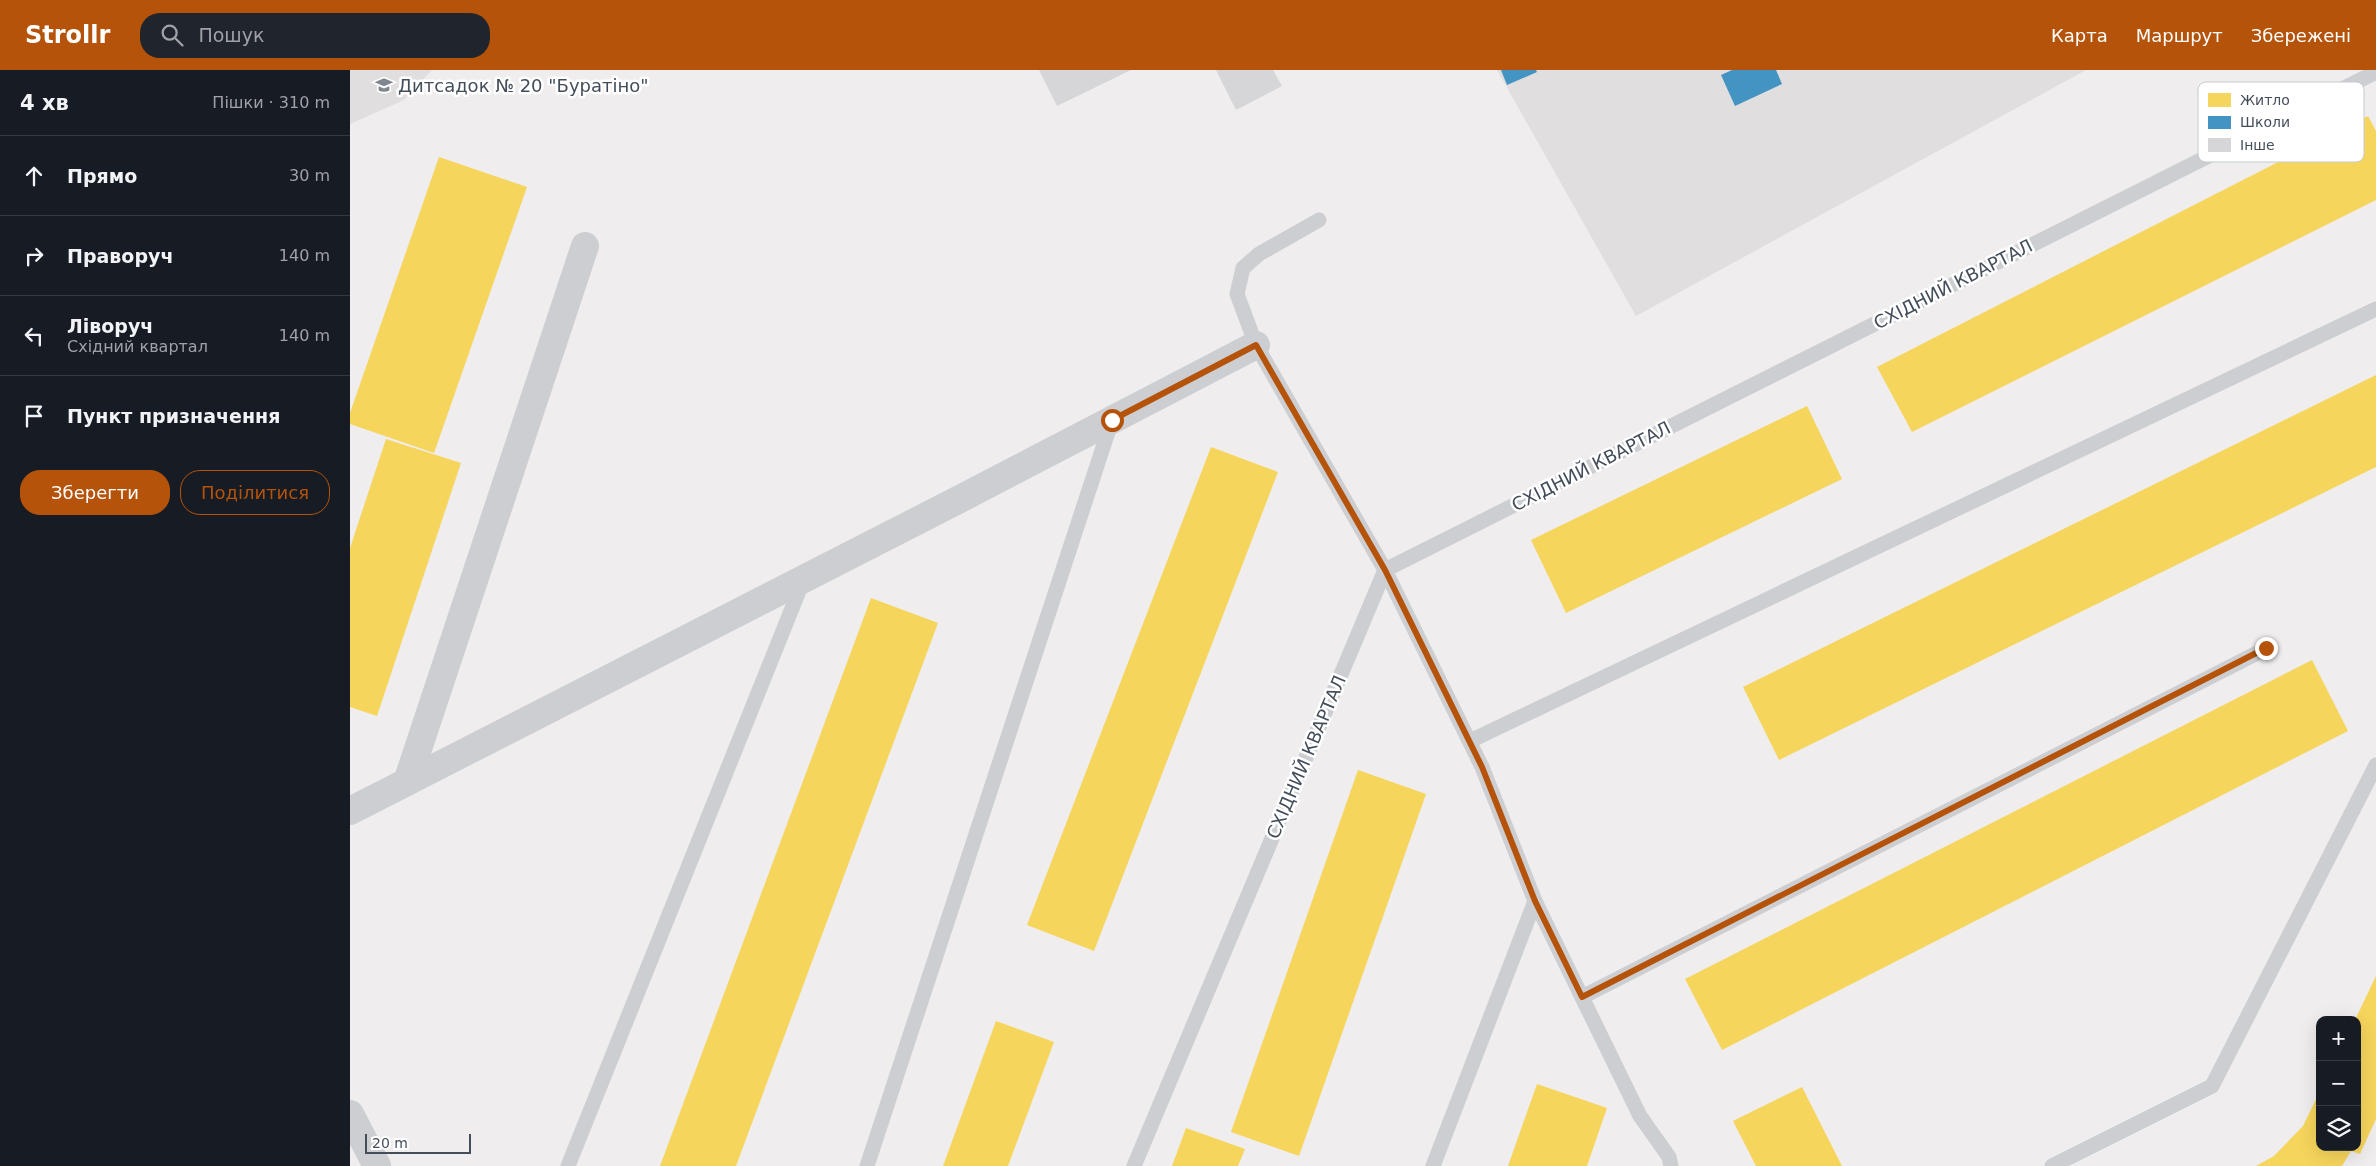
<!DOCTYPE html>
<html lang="uk">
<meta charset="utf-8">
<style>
body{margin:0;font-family:"DejaVu Sans",sans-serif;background:#20242c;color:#f1f3f6}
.controls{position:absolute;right:15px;bottom:15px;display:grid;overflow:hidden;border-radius:10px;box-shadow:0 5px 20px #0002}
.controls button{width:45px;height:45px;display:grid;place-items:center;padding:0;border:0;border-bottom:1px solid #363941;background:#171b24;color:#f1f3f6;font:25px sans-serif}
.scale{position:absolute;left:15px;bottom:12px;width:106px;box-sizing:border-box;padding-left:5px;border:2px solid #444e5b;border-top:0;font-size:14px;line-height:18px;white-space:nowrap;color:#444e5b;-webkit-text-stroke:4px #fff;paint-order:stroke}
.stop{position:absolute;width:15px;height:15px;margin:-11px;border:4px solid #b45309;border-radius:50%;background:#fff}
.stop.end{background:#b45309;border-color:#fff;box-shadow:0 1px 5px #0008}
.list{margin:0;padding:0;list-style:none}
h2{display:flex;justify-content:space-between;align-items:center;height:65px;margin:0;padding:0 20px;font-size:21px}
h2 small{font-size:16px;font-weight:400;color:#9ea1a6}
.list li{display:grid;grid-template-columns:32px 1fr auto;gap:15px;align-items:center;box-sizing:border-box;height:80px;padding:0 20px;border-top:1px solid #363941}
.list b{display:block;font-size:19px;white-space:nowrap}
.list p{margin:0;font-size:16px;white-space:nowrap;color:#9ea1a6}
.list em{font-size:16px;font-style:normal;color:#9ea1a6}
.actions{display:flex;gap:10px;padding:15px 20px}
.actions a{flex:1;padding:11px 0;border:1px solid #b45309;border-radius:20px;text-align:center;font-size:18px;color:#b45309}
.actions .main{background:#b45309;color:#fff}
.icon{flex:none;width:28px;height:28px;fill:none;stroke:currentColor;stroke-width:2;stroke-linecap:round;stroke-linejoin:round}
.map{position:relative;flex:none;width:2026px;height:1096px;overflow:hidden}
header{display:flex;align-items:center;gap:30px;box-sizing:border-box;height:70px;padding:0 25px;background:#b45309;color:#fff}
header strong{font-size:24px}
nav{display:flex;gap:28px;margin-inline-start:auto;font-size:18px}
.search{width:350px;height:45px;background:#20242c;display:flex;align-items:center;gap:12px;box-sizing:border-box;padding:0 18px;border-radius:20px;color:#9ea1a6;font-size:19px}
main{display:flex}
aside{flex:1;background:#171b24}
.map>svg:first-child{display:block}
.education{fill:#e0dedf}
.homes{fill:#f6d55c}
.schools{fill:#4393c3}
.building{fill:#d6d5d7}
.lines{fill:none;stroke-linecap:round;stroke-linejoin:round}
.service{stroke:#ccced1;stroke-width:15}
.minor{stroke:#ccced1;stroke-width:28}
.tertiary{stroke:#ccced1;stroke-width:28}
.route{stroke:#b45309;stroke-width:6}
.labels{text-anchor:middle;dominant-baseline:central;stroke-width:5;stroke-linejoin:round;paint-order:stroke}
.poi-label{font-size:18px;fill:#444e5b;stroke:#fff;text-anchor:start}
.street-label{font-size:18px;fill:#444e5b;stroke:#fff}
.key{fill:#fff;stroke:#c7cace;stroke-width:1}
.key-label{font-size:14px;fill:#444e5b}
</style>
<header>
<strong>Strollr</strong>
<div class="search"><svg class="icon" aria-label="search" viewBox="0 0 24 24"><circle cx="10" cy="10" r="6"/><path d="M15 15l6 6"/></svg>Пошук</div>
<nav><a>Карта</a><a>Маршрут</a><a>Збережені</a></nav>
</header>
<main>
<aside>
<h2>4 хв<small>Пішки · 310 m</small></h2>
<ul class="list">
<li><svg class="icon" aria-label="ahead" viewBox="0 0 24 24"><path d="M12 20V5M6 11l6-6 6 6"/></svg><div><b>Прямо</b></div><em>30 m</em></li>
<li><svg class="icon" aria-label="right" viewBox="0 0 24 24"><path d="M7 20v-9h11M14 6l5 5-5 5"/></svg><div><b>Праворуч</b></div><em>140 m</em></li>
<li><svg class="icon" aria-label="left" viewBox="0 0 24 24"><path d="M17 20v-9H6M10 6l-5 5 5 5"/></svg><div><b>Ліворуч</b><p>Східний квартал</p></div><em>140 m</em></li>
<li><svg class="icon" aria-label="arrive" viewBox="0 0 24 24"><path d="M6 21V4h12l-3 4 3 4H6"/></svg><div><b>Пункт призначення</b></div></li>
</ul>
<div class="actions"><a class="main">Зберегти</a><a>Поділитися</a></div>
</aside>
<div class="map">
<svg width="2026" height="1096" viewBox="0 0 2026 1096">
<rect width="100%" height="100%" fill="#efeded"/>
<g class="education">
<polygon points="0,0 82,0 54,30 0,54"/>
<polygon points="1147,0 1736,0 1286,246"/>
</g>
<g class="homes">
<polygon points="2018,46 2026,61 2026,130 1562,362 1527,297"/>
<polygon points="89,87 177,117 84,383 0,354 0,343"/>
<polygon points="2026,305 2026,397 1429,690 1393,617"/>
<polygon points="1457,336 1492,409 1216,543 1181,470"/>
<polygon points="36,369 111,393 27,646 0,637 0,478"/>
<polygon points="861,377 928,402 744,881 677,855"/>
<polygon points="521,528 588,553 386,1096 310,1096"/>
<polygon points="1962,590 1998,661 1372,980 1335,909"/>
<polygon points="1008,700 1076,724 949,1086 881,1062"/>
<polygon points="2026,906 2026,1049 2010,1084 2001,1081 1992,1096 1906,1096 1924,1086 1953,1056 1970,1021 1970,1077 2007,1077 2007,950 2005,950"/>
<polygon points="646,951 704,972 658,1096 593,1096"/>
<polygon points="1187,1014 1257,1038 1237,1096 1158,1096"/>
<polygon points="1452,1017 1492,1096 1406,1096 1383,1051"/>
<polygon points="836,1058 895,1079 888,1096 822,1096"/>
</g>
<g class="schools">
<polygon points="1151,0 1186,0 1187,2 1157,15"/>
<polygon points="1382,0 1426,0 1432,14 1385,36 1371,5"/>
</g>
<g class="building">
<polygon points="689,0 781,0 707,36"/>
<polygon points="866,0 923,0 932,16 886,40"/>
</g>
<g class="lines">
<g class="service">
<polyline points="969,150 909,184 893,198 887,224 906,275 1035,500 1132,697 1185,831 1290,1046 1319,1087 1321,1096"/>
<polyline points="1120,671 2026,239"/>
<polyline points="1232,927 1917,578"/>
<polyline points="218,1096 453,511"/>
<polyline points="517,1096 762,350"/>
<polyline points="784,1096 1035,500 2026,2"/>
<polyline points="1083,1096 1185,831"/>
<polyline points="1702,1096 1862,1016 2026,695"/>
</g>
<g class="minor">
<polyline points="57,712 235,176"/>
<polyline points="0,741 606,431 906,275"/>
</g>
<polyline class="tertiary" points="0,1044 27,1096"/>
</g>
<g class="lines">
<polyline class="route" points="762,350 906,275 1035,500 1132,697 1185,831 1232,927 1916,578"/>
</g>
<defs>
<g id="school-bare" transform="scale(1.35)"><path d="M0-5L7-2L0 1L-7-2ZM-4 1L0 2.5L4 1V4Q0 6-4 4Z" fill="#80868e" stroke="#fff" stroke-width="2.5" paint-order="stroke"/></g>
</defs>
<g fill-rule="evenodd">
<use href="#school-bare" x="34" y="15"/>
</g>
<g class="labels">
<g class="poi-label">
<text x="48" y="15">Дитсадок № 20 "Буратіно"</text>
</g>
<g class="street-label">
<text transform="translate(1603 214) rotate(-27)">СХІДНИЙ КВАРТАЛ</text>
<text transform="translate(1241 396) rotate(-27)">СХІДНИЙ КВАРТАЛ</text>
<text transform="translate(956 687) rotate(-67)">СХІДНИЙ КВАРТАЛ</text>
</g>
</g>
<rect x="1848" y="12" width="166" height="80" rx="8" class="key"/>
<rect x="1858" y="23" width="23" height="14" fill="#f6d55c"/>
<rect x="1858" y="46" width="23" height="13" fill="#4393c3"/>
<rect x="1858" y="68" width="23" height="14" fill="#d6d5d7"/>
<g class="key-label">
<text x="1890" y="35">Житло</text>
<text x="1890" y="57">Школи</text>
<text x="1890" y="80">Інше</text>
</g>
</svg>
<div class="controls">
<button>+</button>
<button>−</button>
<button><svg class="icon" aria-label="layers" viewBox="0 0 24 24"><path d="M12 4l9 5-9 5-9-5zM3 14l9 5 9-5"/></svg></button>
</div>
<div class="scale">20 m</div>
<div class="stop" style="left:762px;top:350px"></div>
<div class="stop end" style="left:1916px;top:578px"></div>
</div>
</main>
